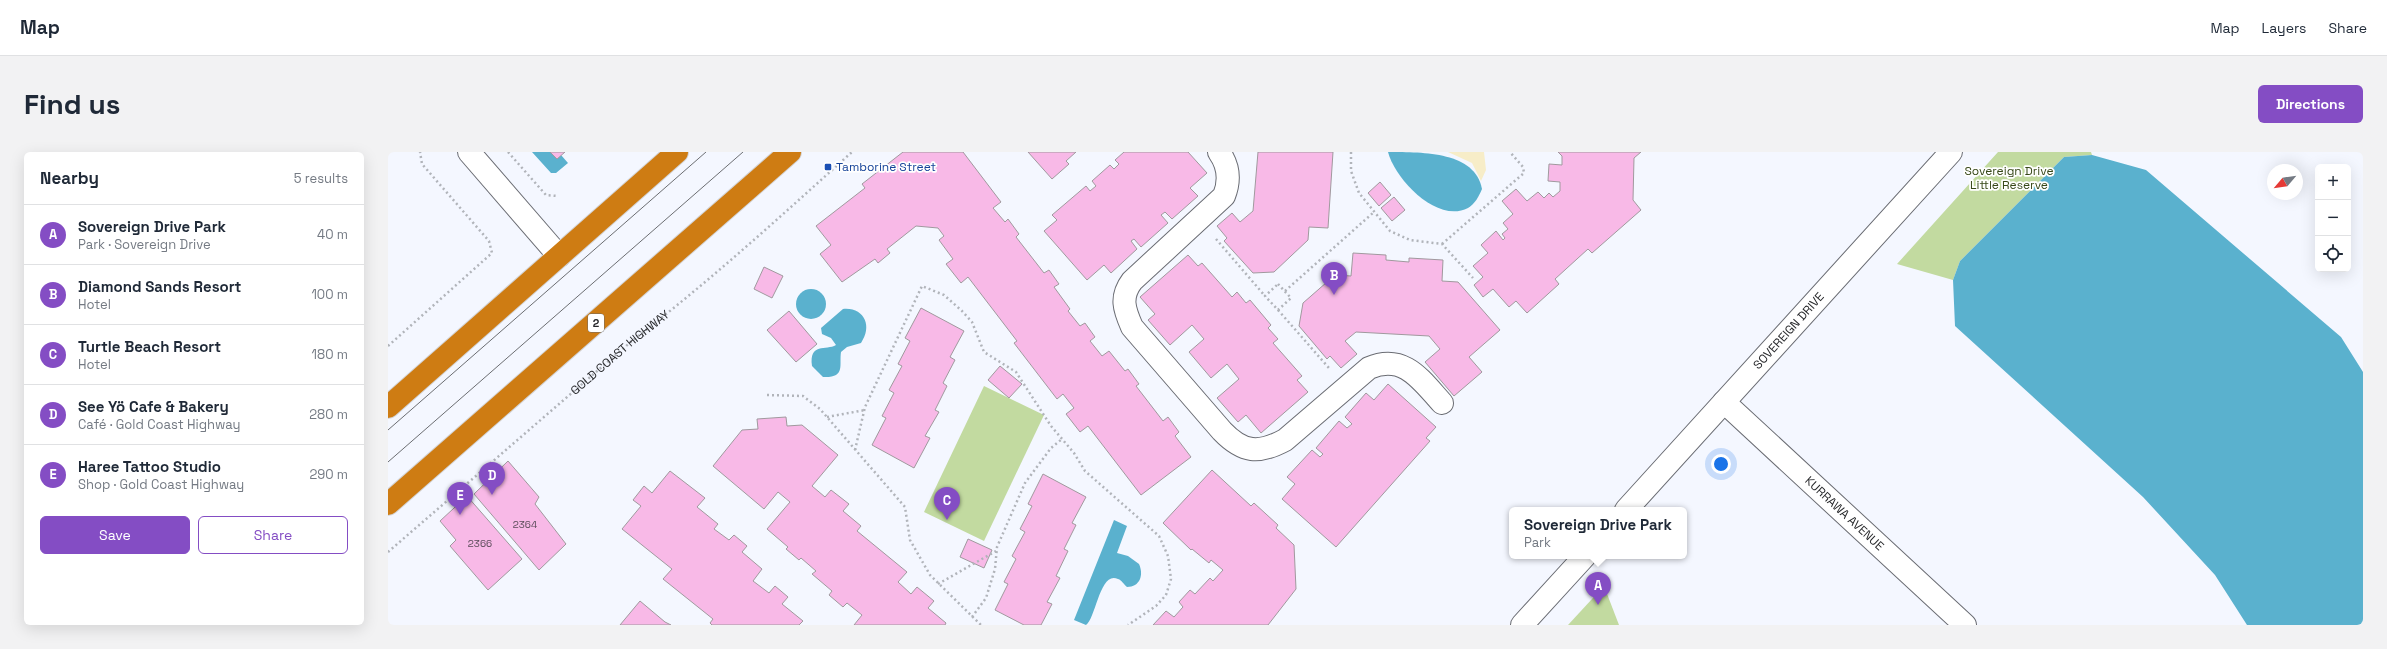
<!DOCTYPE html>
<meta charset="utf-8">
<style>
body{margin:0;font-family:"Space Grotesk",sans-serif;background:#f2f2f3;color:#1f2937}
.controls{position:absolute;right:12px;top:12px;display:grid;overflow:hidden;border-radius:6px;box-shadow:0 4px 16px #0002}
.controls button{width:36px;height:36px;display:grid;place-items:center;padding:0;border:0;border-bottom:1px solid #e0e1e3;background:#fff;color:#1f2937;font:20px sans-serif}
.compass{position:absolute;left:1879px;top:12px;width:36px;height:36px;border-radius:50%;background:#fff;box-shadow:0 4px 16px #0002;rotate:241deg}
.you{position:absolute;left:1333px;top:312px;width:14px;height:14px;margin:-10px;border:3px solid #fff;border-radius:50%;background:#1a73e8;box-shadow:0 0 0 6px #1a73e833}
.badge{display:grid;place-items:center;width:26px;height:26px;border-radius:50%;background:#844dc4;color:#fff;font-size:13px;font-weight:700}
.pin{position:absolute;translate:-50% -33px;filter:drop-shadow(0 1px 2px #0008)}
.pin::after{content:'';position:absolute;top:21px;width:14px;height:12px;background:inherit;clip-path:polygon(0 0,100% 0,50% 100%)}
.popup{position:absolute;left:1121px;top:355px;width:178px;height:52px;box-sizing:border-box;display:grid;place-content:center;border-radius:6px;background:#fff;filter:drop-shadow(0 1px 3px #0005);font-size:13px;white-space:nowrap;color:#747a83}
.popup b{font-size:15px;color:#1f2937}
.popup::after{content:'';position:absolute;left:50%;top:100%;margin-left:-8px;border:8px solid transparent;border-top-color:#fff}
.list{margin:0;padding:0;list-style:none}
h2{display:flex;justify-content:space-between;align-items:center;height:52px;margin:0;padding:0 16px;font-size:17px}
h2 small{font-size:13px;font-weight:400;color:#747a83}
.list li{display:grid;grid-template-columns:26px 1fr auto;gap:12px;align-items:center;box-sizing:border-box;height:60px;padding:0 16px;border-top:1px solid #e0e1e3}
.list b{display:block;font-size:15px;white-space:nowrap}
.list p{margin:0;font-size:13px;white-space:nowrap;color:#747a83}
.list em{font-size:13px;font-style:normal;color:#747a83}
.actions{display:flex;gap:8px;padding:12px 16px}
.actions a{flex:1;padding:9px 0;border:1px solid #844dc4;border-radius:6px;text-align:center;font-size:14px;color:#844dc4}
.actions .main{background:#844dc4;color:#fff}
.icon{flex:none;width:22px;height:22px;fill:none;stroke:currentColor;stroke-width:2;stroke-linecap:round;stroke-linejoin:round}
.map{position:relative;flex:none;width:1975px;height:473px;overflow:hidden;border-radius:6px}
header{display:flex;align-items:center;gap:24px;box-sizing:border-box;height:56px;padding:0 20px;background:#fff;border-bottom:1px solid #e0e1e3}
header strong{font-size:19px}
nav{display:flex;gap:22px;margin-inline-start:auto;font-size:14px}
.intro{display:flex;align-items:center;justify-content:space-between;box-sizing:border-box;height:96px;padding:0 24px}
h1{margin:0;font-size:28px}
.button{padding:10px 18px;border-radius:6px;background:#844dc4;color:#fff;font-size:14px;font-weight:700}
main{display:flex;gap:24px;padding:0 24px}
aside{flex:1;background:#fff;border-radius:6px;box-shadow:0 4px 16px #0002}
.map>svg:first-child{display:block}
.green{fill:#c2daa0}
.sand{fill:#f7edc8}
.water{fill:#5ab1ce}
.building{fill:#f8b9e7;stroke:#a0999e}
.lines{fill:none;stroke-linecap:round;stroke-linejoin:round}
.minor-casing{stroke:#6a6c73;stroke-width:24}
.highway-casing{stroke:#d4d4d5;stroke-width:24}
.path{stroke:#b1b4ba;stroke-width:2.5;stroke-dasharray:2 3;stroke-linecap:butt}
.minor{stroke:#fff;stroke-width:22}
.highway{stroke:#ce7c13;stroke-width:22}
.tram{stroke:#6c6e72;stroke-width:1}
.transit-dot{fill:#1a4fb4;stroke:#fff;stroke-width:1.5}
.labels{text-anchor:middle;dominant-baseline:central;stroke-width:3.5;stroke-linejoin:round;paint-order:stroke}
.number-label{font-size:10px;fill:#5b4c5a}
.shield{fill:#fff;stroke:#68686b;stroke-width:1}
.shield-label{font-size:11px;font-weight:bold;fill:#27282b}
.transit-label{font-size:12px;fill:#164399;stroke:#fff;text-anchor:start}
.park-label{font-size:12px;fill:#374818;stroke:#fff}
.street-label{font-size:12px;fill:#27282b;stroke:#fff}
</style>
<header>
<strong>Map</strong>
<nav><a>Map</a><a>Layers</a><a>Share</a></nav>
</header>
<div class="intro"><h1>Find us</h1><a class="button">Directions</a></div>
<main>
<aside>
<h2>Nearby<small>5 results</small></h2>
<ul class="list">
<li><span class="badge">A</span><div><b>Sovereign Drive Park</b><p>Park · Sovereign Drive</p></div><em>40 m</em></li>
<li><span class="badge">B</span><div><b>Diamond Sands Resort</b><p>Hotel</p></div><em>100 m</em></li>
<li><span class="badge">C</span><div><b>Turtle Beach Resort</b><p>Hotel</p></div><em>180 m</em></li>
<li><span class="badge">D</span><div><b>See Yö Cafe &amp; Bakery</b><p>Café · Gold Coast Highway</p></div><em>280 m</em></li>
<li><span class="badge">E</span><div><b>Haree Tattoo Studio</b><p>Shop · Gold Coast Highway</p></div><em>290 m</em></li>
</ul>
<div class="actions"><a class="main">Save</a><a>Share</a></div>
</aside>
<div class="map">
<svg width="1975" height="473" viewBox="0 0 1975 473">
<rect width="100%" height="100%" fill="#f4f7ff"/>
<g class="green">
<polygon points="1610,0 1703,0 1704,3 1676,5 1572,109 1565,128 1509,112"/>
<polygon points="596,234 656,263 596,389 536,360"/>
<polygon points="1216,434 1231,473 1180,473"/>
</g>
<polygon class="sand" points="1060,0 1096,0 1098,18 1093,29 1084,11"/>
<g class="water">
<polygon points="144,0 162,0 169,7 173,3 180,11 168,21 163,21"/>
<path d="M 1000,0 C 1037,0 1087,0 1094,37 C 1091,44 1087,52 1080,56 C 1049,72 1007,27 1000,0 Z"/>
<polygon points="1704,3 1758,18 1953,185 1975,220 1975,473 1859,473 1827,423 1755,345 1567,174 1565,128 1572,109 1676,5"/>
<circle cx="423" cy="152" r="15"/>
<path d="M 455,157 C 476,155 485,174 473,191 L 459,195 L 453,200 C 451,213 458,226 435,225 L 424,214 C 421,190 438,199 448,193 L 443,186 L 434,182 L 433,176 Z"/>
<path d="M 726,368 L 739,374 L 729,401 L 740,404 L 751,412 C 756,423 752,435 739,435 C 736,433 734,428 730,427 C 712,418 708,466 698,473 L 686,468 Z"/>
</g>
<g class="building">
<polygon points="162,0 177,0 169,7"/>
<polygon points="515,0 575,0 613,50 605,56 617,70 620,67 631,82 628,85 656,121 661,118 671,132 666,135 682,157 680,159 692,174 697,171 707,185 702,189 714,204 721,199 737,219 740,217 751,232 748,234 775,269 780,265 791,280 787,284 803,305 753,343 700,274 692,280 678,262 686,256 675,242 669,247 626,191 629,189 580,125 573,131 558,112 565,107 551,88 556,84 550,76 528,74 499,97 502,101 490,111 487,107 454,130 432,102 443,93 428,74 477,36 474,32"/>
<polygon points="640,0 688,0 678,9 681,12 664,27"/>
<polygon points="736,0 800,0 819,21 802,36 810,44 784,67 777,60 773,63 780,71 753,95 746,87 743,89 749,97 723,121 716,113 699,128 656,79 669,68 664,63 698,34 702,39 708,34 704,29 722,13 726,17 731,12 727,8"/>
<polygon points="870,0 945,0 940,76 921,75 920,88 886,120 865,121 836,89 839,86 829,74 844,61 852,70 865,59"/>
<polygon points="1170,0 1253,0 1246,6 1245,48 1253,58 1204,101 1200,97 1167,127 1171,132 1139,161 1128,149 1121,155 1105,137 1095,145 1086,133 1095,125 1085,114 1100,101 1093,93 1108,79 1115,88 1117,86 1114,82 1120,77 1115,71 1125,62 1114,49 1128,37 1139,49 1150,40 1156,46 1161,41 1165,45 1172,39 1172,30 1160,29 1161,12 1174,13 1174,4"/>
<polygon points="992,30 1003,43 991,54 980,41"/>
<polygon points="1006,45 1017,58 1004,69 993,56"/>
<polygon points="965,101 998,103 998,108 1021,110 1021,106 1055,108 1054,129 1070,130 1112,178 1081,205 1094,220 1066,244 1037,210 1052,197 1041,184 968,180 957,189 969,202 953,216 942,204 939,207 911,174 915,151 947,123 963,124"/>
<polygon points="800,103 810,114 814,111 844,145 849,140 858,151 862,148 883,173 880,176 890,187 885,191 914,224 909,228 920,240 873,281 858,263 850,270 829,246 851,227 839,212 823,226 801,200 816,187 804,173 782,193 760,168 767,162 752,145"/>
<polygon points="376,115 395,124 384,146 366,137"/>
<polygon points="533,156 576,179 562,205 567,208 555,231 559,234 547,258 551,260 537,284 542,286 526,316 484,293 498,266 494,264 506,241 501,238 514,214 510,212 522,189 517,186"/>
<polygon points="401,159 429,192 408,210 379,178"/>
<polygon points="612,214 634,232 621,246 600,228"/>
<polygon points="1000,232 1048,275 1038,286 1042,289 948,395 894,347 907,332 899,325 924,298 932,305 935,302 928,296 951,269 959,276 964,272 957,265 978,241 986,248"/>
<polygon points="398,265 399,274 414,273 450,303 424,334 437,345 443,338 461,352 455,359 473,374 469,379 519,420 510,430 523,442 529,435 546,449 540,456 558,471 557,473 466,473 474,463 459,451 455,455 441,443 444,439 424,422 428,419 413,406 411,408 398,397 400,395 379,377 402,350 390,340 376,357 325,314 354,278 370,277 369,267"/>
<polygon points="120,309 151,345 147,352 178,392 151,418 86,342"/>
<polygon points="824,318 863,354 866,351 890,373 888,376 906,393 908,437 880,473 765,473 778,459 786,465 795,455 791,450 802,438 807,442 822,426 825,429 835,418 823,408 821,411 804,397 803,398 775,371"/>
<polygon points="282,319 317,346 309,355 330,372 326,377 341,388 346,383 359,394 354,400 374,417 365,429 381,441 387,434 400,445 394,452 415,469 411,473 324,473 322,471 325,467 275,427 284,417 234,377 253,354 245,348 256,334 264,341"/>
<polygon points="655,322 698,345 684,371 688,373 676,397 680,399 668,424 672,426 659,450 664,452 653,473 636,473 607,458 620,432 616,430 628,407 624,404 637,380 632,377 644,354 640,352"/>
<polygon points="79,344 134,407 100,438 62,394 68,388 52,369"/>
<polygon points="580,387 604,398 596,416 572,405"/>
<polygon points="252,449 277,470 283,473 232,473"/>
</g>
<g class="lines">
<g class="minor-casing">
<g id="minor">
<polyline points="81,0 171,104"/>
<path d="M 831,0 C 841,14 842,29 836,44 L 744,129 C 732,145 736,157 744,175 L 834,279 C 855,301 871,302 897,288 L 981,216 C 1016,201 1033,228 1054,251"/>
<path id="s2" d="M 1336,250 L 1577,473"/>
<path id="s3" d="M 1238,358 L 1563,0"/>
<polyline points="1134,473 1197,404"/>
</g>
</g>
<g class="highway-casing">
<g id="highway">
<polyline points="0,255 289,0"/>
<polyline points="0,352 402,0"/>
</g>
</g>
<g class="path">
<polyline points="120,0 158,43 170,44"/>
<polyline points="963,0 963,19 971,41 1002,79 1022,88 1054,92 1085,126"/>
<polyline points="828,87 877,144"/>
<polyline points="1054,92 1136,21 1135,15 1122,0"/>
<polygon points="890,132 903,146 890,158 877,144"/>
<polyline points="897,139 986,60"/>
<polyline points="890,158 941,216"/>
<polyline points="0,194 104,101 101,89 34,12 32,0"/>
<polyline points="379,243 415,244 432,257 517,355 522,388 542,423 593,473"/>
<polyline points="439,265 477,258"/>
<polyline points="467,298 477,255 534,134 556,143 574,159 584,170 596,200 628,220 663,274 686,301 697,319 771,384 780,404 783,427 778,443 768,454 740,473"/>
<path id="s1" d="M 0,400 L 245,188 C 321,130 393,64 464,0"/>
<polyline points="550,432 608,399"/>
<polyline points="584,465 598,446 607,417 609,395 637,331 663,296 674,287"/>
</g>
<use href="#minor" class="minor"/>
<use href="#highway" class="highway"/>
<g class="tram">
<polyline points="0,278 318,0"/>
<polyline points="0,310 355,0"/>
</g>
</g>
<rect class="transit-dot" x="436" y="11" width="8" height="8" rx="2"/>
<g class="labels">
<g class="number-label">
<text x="137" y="372">2364</text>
<text x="92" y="391">2366</text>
</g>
<rect class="shield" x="200" y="162" width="16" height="18" rx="3"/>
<g class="shield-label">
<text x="208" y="171">2</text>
</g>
<g class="transit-label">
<text x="448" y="15">Tamborine Street</text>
</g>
<g class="park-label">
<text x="1621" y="19">Sovereign Drive<tspan x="1621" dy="14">Little Reserve</tspan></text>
</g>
<g class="street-label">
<text stroke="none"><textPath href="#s3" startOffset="242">SOVEREIGN DRIVE</textPath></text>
<text stroke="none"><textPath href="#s1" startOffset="306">GOLD COAST HIGHWAY</textPath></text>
<text stroke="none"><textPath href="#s2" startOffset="164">KURRAWA AVENUE</textPath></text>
</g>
</g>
</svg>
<div class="controls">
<button>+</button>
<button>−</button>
<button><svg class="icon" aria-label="locate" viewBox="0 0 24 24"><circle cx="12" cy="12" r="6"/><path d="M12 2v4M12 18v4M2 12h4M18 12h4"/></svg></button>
</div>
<svg class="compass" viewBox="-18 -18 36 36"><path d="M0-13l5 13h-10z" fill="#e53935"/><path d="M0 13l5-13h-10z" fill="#747a83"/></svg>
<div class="you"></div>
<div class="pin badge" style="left:1210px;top:453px">A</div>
<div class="popup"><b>Sovereign Drive Park</b>Park</div>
<div class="pin badge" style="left:946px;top:143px">B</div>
<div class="pin badge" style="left:559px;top:368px">C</div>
<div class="pin badge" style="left:104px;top:343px">D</div>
<div class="pin badge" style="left:72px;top:363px">E</div>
</div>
</main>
